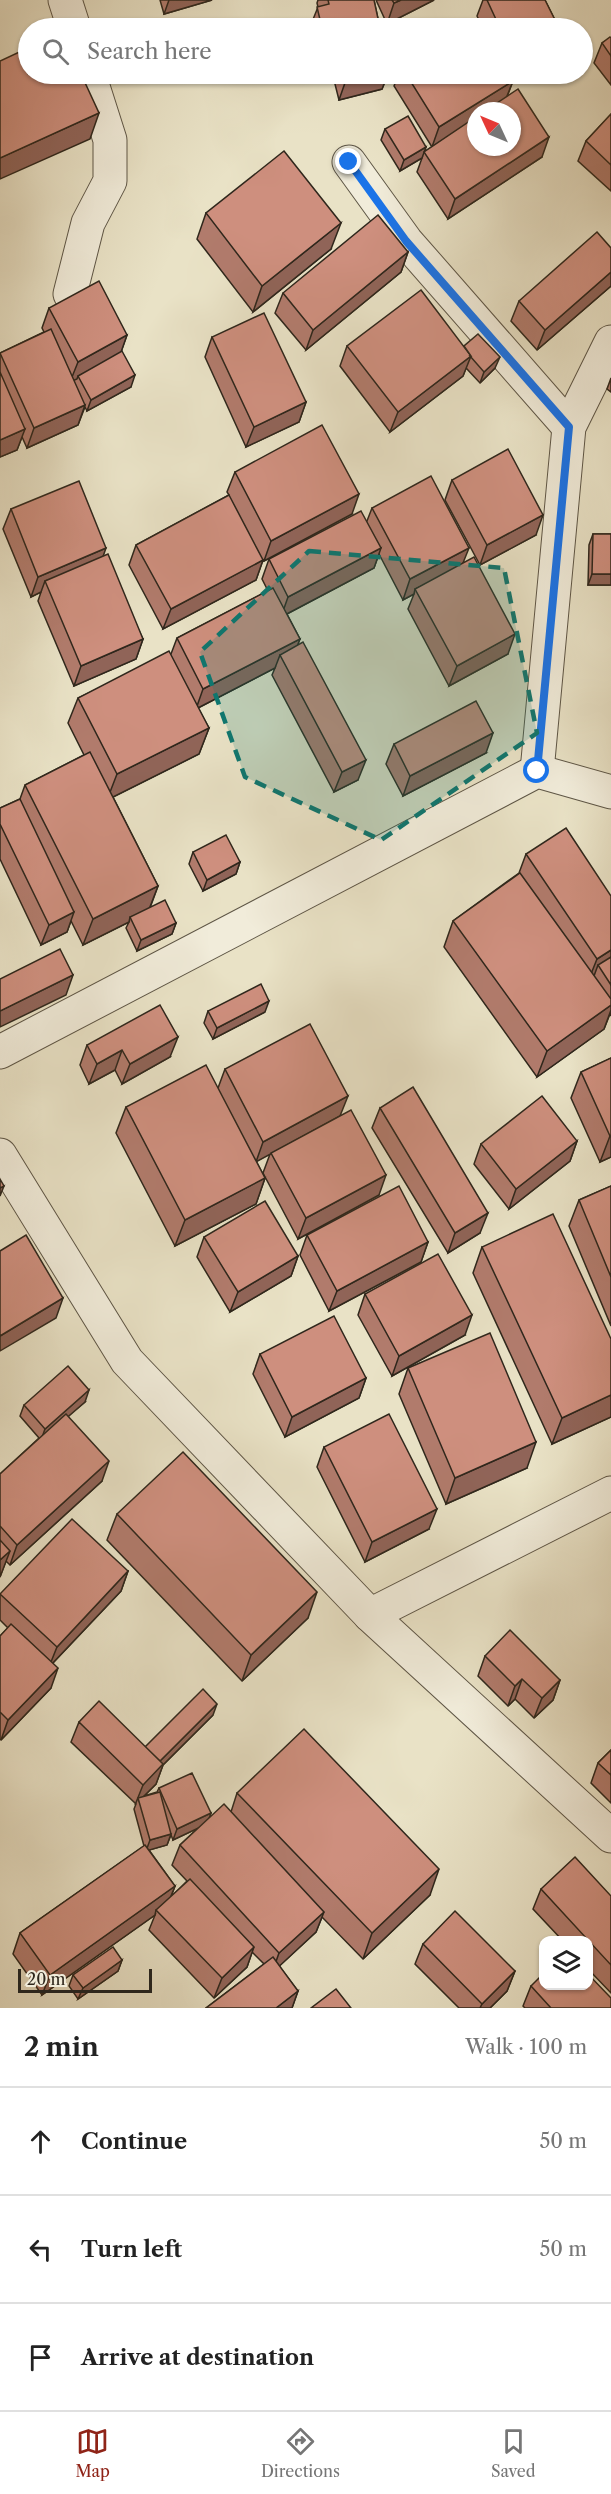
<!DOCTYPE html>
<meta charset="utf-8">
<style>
body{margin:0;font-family:"Libre Caslon Text",serif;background:#f6f6f6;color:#222}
.controls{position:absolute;right:18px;bottom:18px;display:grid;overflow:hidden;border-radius:12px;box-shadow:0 2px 4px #0004}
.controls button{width:54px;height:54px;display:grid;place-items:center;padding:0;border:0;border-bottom:2px solid #e0e0e0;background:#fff;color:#222;font:30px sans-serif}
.compass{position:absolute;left:467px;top:102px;width:54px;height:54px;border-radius:50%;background:#fff;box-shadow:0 2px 4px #0004;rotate:314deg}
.scale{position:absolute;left:18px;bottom:15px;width:134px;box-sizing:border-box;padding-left:6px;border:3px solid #2f271c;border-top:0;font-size:16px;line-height:21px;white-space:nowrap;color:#2f271c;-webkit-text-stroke:4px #f1ecda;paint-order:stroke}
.stop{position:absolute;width:18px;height:18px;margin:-14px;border:4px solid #1a73e8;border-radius:50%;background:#fff}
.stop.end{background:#1a73e8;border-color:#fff;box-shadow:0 2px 6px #0008}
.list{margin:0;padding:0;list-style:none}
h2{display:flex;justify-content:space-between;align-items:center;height:78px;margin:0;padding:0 24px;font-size:26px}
h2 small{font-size:20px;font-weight:400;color:#767676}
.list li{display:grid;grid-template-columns:39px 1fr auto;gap:18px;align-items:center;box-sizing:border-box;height:108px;padding:0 24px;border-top:2px solid #e0e0e0}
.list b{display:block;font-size:22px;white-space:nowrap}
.list em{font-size:20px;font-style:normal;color:#767676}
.icon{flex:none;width:33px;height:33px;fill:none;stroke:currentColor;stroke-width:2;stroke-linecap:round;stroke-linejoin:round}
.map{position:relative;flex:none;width:611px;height:2008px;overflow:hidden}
.search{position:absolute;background:#fff;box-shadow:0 2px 4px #0004;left:18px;right:18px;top:18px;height:66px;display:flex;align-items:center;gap:15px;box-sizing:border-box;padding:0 21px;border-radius:33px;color:#767676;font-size:22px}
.sheet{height:402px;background:#fff}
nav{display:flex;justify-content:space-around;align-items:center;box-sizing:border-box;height:84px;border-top:2px solid #e0e0e0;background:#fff;font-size:16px;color:#767676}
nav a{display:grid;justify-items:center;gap:3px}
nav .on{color:#8f2418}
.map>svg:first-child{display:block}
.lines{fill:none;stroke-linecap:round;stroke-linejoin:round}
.street-casing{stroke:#5e5646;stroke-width:35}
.street{stroke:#f1ecda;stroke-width:33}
.wall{fill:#b17b6c;stroke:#2f271c;stroke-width:1.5;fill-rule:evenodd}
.shaded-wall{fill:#906458;stroke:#2f271c;stroke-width:1.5}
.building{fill:#ce8f7e;stroke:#2f271c;stroke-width:1.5}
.route{stroke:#1a73e8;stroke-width:8}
.marked{fill:#0f766e;fill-opacity:0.2;stroke:#0f766e;stroke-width:4.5;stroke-dasharray:12 8;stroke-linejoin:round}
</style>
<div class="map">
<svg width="611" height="2008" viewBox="0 0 611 2008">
<rect width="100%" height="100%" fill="#e9e2c6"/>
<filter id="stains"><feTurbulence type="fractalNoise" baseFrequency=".00333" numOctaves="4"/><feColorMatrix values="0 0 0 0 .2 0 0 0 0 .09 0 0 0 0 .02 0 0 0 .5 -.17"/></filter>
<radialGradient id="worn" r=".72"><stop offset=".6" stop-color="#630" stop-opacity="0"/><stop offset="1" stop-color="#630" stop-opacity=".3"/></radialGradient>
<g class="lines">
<g class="street-casing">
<g id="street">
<polyline points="65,0 74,28"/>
<polyline points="349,162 406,241 569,427"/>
<polyline points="70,294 88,223 110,181 110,140 89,74"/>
<polyline points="537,771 569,427 611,342"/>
<polyline points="0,1052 537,771 611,792"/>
<polyline points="0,1155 127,1361 370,1615 611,1836"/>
<polyline points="370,1615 611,1493"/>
</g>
</g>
<use href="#street" class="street"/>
</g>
<g class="wall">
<polygon points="160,0 212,0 164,14"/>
<polygon points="318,0 374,0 380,28 310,28 310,27 318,7 317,3"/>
<polygon points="376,0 434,0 387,24"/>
<polygon points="483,0 545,0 559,28 483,28 477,16"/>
<polygon points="611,38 611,85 594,63 602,43"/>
<polygon points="321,74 388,74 382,89 339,100 334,80 323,82"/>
<polygon points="399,74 514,74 509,76 513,81 507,97 542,157 448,219 417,172 422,158 400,171 381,140 385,129 426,147 424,152 432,147 394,86"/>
<polygon points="611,114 611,191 578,161 586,141"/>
<polygon points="206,213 331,249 253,312 197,239"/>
<polygon points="611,248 611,286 537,350 511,321 519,301"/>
<polygon points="408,252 401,272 306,350 275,313 283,293"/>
<polygon points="49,308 127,335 121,352 131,387 87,411 85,407 78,425 27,448 22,437 17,450 0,457 0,353 44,332 42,328"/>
<polygon points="212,337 306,402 299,422 246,447 205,357"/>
<polygon points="347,346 464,346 495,368 480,383 466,368 463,376 390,432 340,366"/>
<polygon points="611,378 611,392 607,389"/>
<polygon points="235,472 352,514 264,561 263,560 256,580 163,629 129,565 136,545 229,495 227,492"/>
<polygon points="452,480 536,535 480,565 445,500"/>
<polygon points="372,508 464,562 508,654 449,686 408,609 414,594 403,600 379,554 374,568 287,614 300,639 297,646 358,780 334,792 272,675 275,668 198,708 209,728 199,754 113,797 158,886 150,908 176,923 172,934 137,951 126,928 129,922 83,945 71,921 67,932 41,945 0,859 0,808 20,799 25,785 84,755 68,723 78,698 171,654 177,638 268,591 262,579 269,559 367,521"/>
<polygon points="11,509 104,556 143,639 136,659 74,686 38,601 41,592 31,597 3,529"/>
<polygon points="593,534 611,534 611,585 588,585 589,545"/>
<polygon points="394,744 486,753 403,796 386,764"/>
<polygon points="193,852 240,862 236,874 203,891 189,864"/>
<polygon points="526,854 611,896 611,1016 610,1014 604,1029 537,1077 444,947 453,921 519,873"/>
<polygon points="208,1011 265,1012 213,1039 204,1023"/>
<polygon points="87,1045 170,1057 122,1084 115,1070 89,1084 80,1065"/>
<polygon points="611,1058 611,1157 600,1162 571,1098 581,1072"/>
<polygon points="225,1069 341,1115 379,1195 298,1239 263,1173 270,1154 256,1161 265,1178 256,1204 175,1246 116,1133 126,1107 218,1088"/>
<polygon points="380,1108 480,1233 448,1253 372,1128"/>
<polygon points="577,1141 570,1161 509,1209 474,1164 481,1144"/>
<polygon points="611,1186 611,1326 569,1226 579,1200"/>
<polygon points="307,1235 428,1242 421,1262 329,1311 300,1255"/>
<polygon points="204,1237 298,1256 291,1276 230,1312 197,1257"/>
<polygon points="482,1247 611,1339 611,1417 552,1444 473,1273"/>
<polygon points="365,1294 465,1335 392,1376 358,1315"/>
<polygon points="260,1354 366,1378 359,1398 285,1437 253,1374"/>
<polygon points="408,1368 527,1468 446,1504 399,1394"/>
<polygon points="85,1402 68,1416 102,1481 10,1565 6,1561 0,1577 0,1474 39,1438 20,1416 24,1405"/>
<polygon points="324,1447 429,1529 365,1562 317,1467"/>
<polygon points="117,1514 308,1618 242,1681 107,1540"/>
<polygon points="128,1571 121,1591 53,1663 51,1688 1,1740 0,1739 0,1636 8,1628 0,1620 0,1594"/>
<polygon points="485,1656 560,1680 553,1700 534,1718 515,1699 508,1706 478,1676"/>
<path d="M 213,1715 L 163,1765 L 156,1784 L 144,1796 L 157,1792 L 159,1788 L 211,1813 L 209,1818 L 231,1812 L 237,1793 L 430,1895 L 363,1959 L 322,1917 L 316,1932 L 279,1966 L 298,1991 L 292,2008 L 206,2008 L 264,1964 L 252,1952 L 247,1967 L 214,1998 L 149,1930 L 155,1915 L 42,1995 L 13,1954 L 20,1933 L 144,1846 L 134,1809 L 136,1804 L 71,1742 L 79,1722 L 145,1747 ZM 198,1828 L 180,1845 L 172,1865 L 187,1881 L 171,1897 L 175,1886 L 149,1850 L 167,1845 L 171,1835 L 173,1840 Z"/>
<polygon points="611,1750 611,1803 591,1783 598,1763"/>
<polygon points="541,1889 611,1896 611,1993 588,1969 588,1941 563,1941 533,1909"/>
<polygon points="423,1944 515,1971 507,1991 490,2008 459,2008 415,1964"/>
<polygon points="122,1960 118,1971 78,1999 69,1986 73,1975"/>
<polygon points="531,1986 611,2008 525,2008 523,2006"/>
</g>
<g class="shaded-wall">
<polygon points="169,0 212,0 164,14"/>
<polygon points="401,0 434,0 387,24 394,3"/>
<polygon points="326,74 337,74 334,80 323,82"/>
<polygon points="370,74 388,74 382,89 339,100 346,80"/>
<polygon points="513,81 505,101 489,111 476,111 476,119 432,147 439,127"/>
<polygon points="99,113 90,139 0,179 0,158"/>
<polygon points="549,137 542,157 448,219 455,199"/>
<polygon points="426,147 422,158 400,171 404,160"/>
<polygon points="341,223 331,249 253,312 262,286"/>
<polygon points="408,252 401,272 306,350 313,330"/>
<polygon points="611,272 611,286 537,350 545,330"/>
<polygon points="127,335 120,355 78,376 77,379 70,382 78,362"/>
<polygon points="471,356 463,376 390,432 398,412"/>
<polygon points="500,357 495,368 480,383 484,372"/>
<polygon points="135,375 131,387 87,411 91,400"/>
<polygon points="306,402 299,422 246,447 254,427"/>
<polygon points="85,405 78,425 27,448 34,428"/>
<polygon points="25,429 17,450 0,457 0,440"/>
<polygon points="359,494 352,514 264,561 271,541"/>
<polygon points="543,515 536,535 480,565 487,545"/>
<polygon points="106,548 99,568 45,581 41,592 31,597 38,577"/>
<polygon points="381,548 374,568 281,617 288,597"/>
<polygon points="469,548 461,568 415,589 414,594 403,600 410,579"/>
<polygon points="263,560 256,580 163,629 171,609"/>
<polygon points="592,574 611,574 611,585 588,585"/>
<polygon points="515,634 508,654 449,686 457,666"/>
<polygon points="143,639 136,659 74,686 81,666"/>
<polygon points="300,639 292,659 280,655 275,668 196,709 203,689"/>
<polygon points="209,728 199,754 107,800 117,774"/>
<polygon points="493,733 486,753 403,796 410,776"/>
<polygon points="366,760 358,780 334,792 342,772"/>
<polygon points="240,862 236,874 203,891 207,880"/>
<polygon points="158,886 148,912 130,917 129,922 83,945 93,919"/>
<polygon points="74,912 67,932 41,945 49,925"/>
<polygon points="176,923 172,934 137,951 141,940"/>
<polygon points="611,950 611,965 598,965 594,976 589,979 597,959"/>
<polygon points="73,975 66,995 0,1027 0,1011"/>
<polygon points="269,1001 265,1012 213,1039 217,1028"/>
<polygon points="611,1005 611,1010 604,1029 537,1077 547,1051"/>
<polygon points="178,1037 170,1057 122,1084 130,1064"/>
<polygon points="122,1050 115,1070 89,1084 97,1064"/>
<polygon points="348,1096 340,1116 256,1162 263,1142"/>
<polygon points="610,1136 611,1136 611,1157 600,1162"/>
<polygon points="577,1141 570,1161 509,1209 516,1189"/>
<polygon points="386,1175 379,1195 298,1239 306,1218"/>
<polygon points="265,1178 256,1204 175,1246 185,1220"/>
<polygon points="4,1186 0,1196 0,1188"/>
<polygon points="488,1213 480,1233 448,1253 455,1233"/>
<polygon points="428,1242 421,1262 329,1311 337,1291"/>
<polygon points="298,1256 291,1276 230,1312 238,1292"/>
<polygon points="63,1298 56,1318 0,1351 0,1336"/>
<polygon points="472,1315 465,1335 392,1376 399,1356"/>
<polygon points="366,1378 359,1398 285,1437 292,1417"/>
<polygon points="89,1390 85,1402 41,1440 45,1429"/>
<polygon points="611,1395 611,1417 552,1444 562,1418"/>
<polygon points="536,1442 527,1468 446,1504 455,1478"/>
<polygon points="109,1461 102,1481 10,1565 17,1545"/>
<polygon points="437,1509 429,1529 365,1562 372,1542"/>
<polygon points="10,1551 0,1577 0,1560"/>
<polygon points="128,1571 121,1591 49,1667 57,1647"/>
<polygon points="317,1592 308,1618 242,1681 251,1655"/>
<polygon points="58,1668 51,1688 1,1740 8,1720"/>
<polygon points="522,1679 515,1699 508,1706 515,1686"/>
<polygon points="560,1680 553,1700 534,1718 542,1698"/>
<polygon points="217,1704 213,1715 163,1765 156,1784 139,1801 138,1798 135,1805 143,1785 156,1765"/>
<polygon points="211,1813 207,1824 173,1840 177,1829"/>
<polygon points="171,1834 167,1845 146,1851 150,1840"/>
<polygon points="439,1869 430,1895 363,1959 372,1933"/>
<polygon points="175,1886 167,1906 156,1910 155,1915 42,1995 50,1975"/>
<polygon points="324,1912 316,1932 272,1973 279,1953"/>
<polygon points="254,1947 247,1967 214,1998 222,1978"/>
<polygon points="122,1960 118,1971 78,1999 83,1988"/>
<polygon points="515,1971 507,1991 490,2008 480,2008 482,2004"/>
<polygon points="298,1991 292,2008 276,2008"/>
</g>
<g class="building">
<polygon points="328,0 374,0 380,28 322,28 317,7 329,4"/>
<polygon points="392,0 401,0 394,3"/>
<polygon points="487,0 545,0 559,28 500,28"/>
<polygon points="476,21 480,28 463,28"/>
<polygon points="610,37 611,38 611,56 602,43"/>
<polygon points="28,48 28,74 81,74 99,113 0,158 0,61"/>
<polygon points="345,74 370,74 346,80"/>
<polygon points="406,74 508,74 513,81 439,127"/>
<polygon points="518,89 549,137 455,199 424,152 476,117 476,147 512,147 512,111 485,111"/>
<polygon points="611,114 611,165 586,141"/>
<polygon points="408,116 426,147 404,160 385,129"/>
<polygon points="284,151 341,223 262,286 206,213"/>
<polygon points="378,215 408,252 313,330 283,293"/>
<polygon points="597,232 611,248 611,272 545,330 519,301"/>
<polygon points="99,281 127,335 78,362 49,308"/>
<polygon points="421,290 471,356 398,412 347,346"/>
<polygon points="264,313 306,402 254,427 212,337"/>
<polygon points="51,329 85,405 34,428 0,353"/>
<polygon points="478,334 500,357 484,372 470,356 471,356 464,346"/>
<polygon points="122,351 135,375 91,400 78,376"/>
<polygon points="0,372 25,429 0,440"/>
<polygon points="322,425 359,494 271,541 235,472"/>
<polygon points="508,449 543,515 487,545 452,480"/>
<polygon points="431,476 469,548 410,579 372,508"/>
<polygon points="79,481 106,548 38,577 11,509"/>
<polygon points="229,495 263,560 171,609 136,545"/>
<polygon points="361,511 381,548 288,597 269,559"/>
<polygon points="593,534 611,534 611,574 592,574"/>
<polygon points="108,554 143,639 81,666 45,581"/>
<polygon points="474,557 515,634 457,666 415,589"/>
<polygon points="273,588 300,639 203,689 177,638"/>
<polygon points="303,642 366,760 342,772 280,655"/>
<polygon points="169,651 209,728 117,774 78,698"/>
<polygon points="476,701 493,733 410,776 394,744"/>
<polygon points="90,752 158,886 93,919 25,785"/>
<polygon points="20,799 74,912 49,925 0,824 0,808"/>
<polygon points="566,828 611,896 611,950 597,959 526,854"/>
<polygon points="226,835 240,862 207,880 193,852"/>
<polygon points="520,873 611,999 611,1005 547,1051 453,921"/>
<polygon points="165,900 176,923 141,940 130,917"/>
<polygon points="60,949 73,975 0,1011 0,979"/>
<polygon points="611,957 611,985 598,965"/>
<polygon points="261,984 269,1001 217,1028 208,1011"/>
<polygon points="160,1005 178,1037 130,1064 122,1050 97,1064 87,1045"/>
<polygon points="310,1024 348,1096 263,1142 225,1069"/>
<polygon points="611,1058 611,1136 610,1136 581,1072"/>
<polygon points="206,1065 265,1178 185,1220 126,1107"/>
<polygon points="413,1087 488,1213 455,1233 380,1108"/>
<polygon points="542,1096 577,1141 516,1189 481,1144"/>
<polygon points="351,1110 386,1175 306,1218 271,1153"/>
<polygon points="0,1179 4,1186 0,1188"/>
<polygon points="399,1186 428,1242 337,1291 307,1235"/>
<polygon points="611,1186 611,1277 579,1200"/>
<polygon points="265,1201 298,1256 238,1292 204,1237"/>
<polygon points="553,1214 611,1339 611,1395 562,1418 482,1247"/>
<polygon points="26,1235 63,1298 0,1336 0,1251"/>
<polygon points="438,1254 472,1315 399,1356 365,1294"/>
<polygon points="334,1316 366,1378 292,1417 260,1354"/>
<polygon points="490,1333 536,1442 455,1478 408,1368"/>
<polygon points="68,1366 89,1390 45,1429 24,1405"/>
<polygon points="66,1414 109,1461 17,1545 0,1526 0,1474"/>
<polygon points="389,1414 437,1509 372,1542 324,1447"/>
<polygon points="183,1452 317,1592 251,1655 117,1514"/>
<polygon points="72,1519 128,1571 57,1647 0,1594"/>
<polygon points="0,1540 10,1551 0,1560"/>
<polygon points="11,1624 58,1668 8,1720 0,1712 0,1636"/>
<polygon points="510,1630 560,1680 542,1698 522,1679 515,1686 485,1656"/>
<polygon points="203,1689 217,1704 160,1761 145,1747"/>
<polygon points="99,1701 163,1764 143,1785 79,1722"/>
<polygon points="304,1729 439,1869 372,1933 237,1793"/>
<polygon points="611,1750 611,1775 598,1763"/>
<polygon points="192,1773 211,1813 177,1829 159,1788"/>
<polygon points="160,1792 171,1834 150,1840 138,1798"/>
<polygon points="224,1804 324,1912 279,1953 180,1845"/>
<polygon points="145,1845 175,1886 50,1975 20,1933"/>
<polygon points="575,1857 611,1896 611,1965 541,1889"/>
<polygon points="190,1879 254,1947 222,1978 156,1910"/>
<polygon points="455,1911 515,1971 482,2004 423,1944"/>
<polygon points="113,1947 122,1960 83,1988 73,1975"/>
<polygon points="273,1957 298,1991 276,2008 206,2008"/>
<polygon points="543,1974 543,1986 588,1986 588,1974 611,1998 611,2008 551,2008 531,1986"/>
<polygon points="336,1989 351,2008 311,2008"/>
</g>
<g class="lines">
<polyline class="route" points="349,162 406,241 569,427 537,771"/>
</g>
<path class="marked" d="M 309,551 L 504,568 L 537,733 L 381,840 L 245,777 L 200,652 Z"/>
<rect width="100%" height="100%" filter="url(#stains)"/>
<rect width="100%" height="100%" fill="url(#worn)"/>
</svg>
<div class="controls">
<button><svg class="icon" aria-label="layers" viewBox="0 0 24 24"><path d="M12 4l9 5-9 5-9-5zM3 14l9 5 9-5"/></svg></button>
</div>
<svg class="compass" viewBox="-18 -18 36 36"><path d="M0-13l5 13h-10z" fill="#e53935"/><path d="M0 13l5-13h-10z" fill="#767676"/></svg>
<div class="scale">20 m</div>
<div class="stop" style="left:537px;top:771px"></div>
<div class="stop end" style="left:349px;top:162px"></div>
<div class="search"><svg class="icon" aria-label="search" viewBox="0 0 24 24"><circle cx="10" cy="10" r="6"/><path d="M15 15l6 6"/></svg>Search here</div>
</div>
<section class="sheet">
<h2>2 min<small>Walk · 100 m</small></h2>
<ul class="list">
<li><svg class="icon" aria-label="ahead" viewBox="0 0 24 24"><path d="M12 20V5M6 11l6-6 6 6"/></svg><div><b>Continue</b></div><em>50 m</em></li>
<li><svg class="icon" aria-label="left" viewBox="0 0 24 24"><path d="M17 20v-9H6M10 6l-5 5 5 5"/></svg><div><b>Turn left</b></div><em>50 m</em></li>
<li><svg class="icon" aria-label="arrive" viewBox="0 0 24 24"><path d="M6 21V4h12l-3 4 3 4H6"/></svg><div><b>Arrive at destination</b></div></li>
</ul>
</section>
<nav>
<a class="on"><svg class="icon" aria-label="map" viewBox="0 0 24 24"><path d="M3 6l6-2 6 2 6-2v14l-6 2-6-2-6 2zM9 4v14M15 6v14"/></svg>Map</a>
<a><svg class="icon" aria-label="directions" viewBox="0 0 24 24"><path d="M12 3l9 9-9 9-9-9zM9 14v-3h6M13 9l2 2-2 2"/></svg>Directions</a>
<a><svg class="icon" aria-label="saved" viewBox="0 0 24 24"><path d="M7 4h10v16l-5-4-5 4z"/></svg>Saved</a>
</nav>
